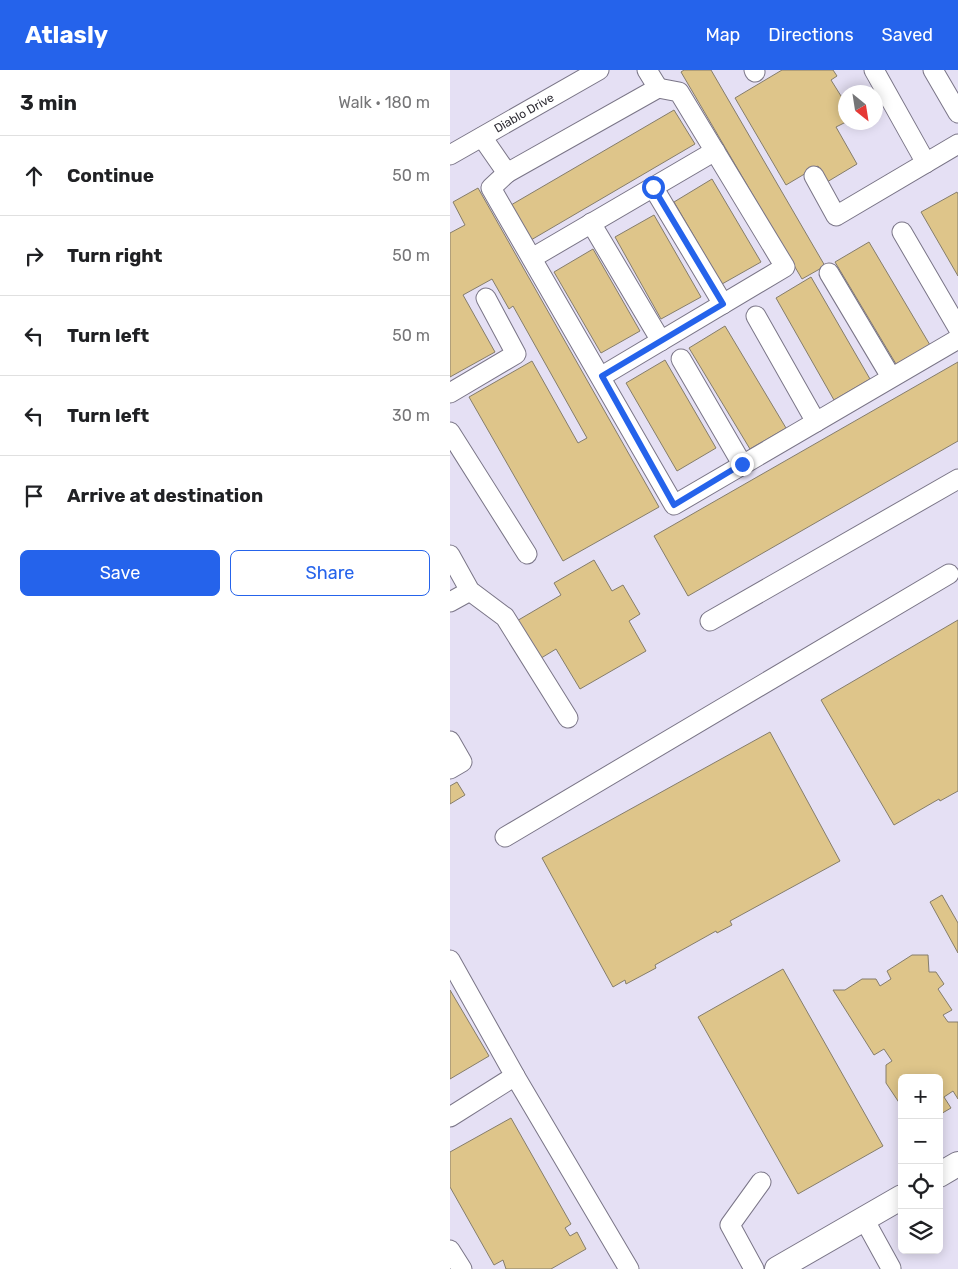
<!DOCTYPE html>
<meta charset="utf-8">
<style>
body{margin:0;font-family:Rubik,sans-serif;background:#f2f2f2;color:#202124}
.controls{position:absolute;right:15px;bottom:15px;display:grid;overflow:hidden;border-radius:8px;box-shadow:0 2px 12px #0003}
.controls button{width:45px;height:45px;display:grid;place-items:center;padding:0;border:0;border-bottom:1px solid #e0e0e0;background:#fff;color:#202124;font:25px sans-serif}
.compass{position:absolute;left:388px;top:15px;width:45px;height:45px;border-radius:50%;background:#fff;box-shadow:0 2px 12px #0003;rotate:150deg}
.stop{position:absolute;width:15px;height:15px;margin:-11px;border:4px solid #2563eb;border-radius:50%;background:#fff}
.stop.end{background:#2563eb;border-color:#fff;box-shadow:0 1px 5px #0008}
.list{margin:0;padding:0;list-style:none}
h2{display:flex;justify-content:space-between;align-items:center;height:65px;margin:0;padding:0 20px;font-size:21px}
h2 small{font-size:16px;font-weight:400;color:#757577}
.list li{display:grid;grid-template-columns:32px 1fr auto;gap:15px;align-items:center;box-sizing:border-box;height:80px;padding:0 20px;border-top:1px solid #e0e0e0}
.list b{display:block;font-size:19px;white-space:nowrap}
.list em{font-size:16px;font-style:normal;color:#757577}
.actions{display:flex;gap:10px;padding:15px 20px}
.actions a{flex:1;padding:11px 0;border:1px solid #2563eb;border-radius:8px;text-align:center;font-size:18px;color:#2563eb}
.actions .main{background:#2563eb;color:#fff}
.icon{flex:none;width:28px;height:28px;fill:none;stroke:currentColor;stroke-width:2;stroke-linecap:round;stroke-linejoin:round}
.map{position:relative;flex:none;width:508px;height:1199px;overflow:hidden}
header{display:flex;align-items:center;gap:30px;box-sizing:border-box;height:70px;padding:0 25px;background:#2563eb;color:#fff}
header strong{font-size:24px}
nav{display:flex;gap:28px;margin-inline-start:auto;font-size:18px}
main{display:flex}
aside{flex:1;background:#fff}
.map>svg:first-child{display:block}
.building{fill:#dec58a;stroke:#857d6b}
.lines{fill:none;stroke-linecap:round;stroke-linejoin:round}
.minor-casing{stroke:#7a7587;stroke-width:21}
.major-casing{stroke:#7a7587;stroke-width:26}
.minor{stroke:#fff;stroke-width:19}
.major{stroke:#fff;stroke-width:24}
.route{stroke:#2563eb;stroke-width:6}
.labels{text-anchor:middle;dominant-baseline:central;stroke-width:4;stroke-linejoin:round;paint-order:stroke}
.street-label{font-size:12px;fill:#302e36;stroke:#fff}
</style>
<header>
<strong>Atlasly</strong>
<nav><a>Map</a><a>Directions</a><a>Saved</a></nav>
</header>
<main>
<aside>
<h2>3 min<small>Walk · 180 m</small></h2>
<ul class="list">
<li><svg class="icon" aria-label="ahead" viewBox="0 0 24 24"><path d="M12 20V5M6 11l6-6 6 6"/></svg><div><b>Continue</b></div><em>50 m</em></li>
<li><svg class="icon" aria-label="right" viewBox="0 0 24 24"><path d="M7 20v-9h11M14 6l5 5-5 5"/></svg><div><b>Turn right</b></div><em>50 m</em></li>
<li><svg class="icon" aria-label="left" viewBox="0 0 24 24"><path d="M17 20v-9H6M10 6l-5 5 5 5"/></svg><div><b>Turn left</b></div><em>50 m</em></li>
<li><svg class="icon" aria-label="left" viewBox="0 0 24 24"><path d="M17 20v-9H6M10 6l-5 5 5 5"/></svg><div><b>Turn left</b></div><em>30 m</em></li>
<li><svg class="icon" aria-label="arrive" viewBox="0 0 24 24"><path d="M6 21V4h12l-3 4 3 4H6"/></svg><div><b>Arrive at destination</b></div></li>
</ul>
<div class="actions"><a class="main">Save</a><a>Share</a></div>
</aside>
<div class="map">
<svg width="508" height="1199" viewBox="0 0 508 1199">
<rect width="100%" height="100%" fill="#e5e0f4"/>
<g class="building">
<polygon points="234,0 261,0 375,196 352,209 231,2"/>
<polygon points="332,0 383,0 387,6 381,10 396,34 396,52 386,57 407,94 377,112 368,96 336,115 285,28"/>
<polygon points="224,40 245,74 81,170 61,135"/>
<polygon points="262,109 311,192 272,214 224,132"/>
<polygon points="28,118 209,437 113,491 19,327 82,291 128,373 137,368 63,236 59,239 42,209 13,225 45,282 0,307 0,163 15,155 3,132"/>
<polygon points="507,122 508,124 508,206 471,142"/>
<polygon points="204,145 251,227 211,249 165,167"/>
<polygon points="419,172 480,275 446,294 385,192"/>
<polygon points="143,179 190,261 151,283 104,202"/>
<polygon points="361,207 420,309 384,330 326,228"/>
<polygon points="275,256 336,358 300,379 239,278"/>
<polygon points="215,290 266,378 227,401 176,313"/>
<polygon points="508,292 508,371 238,526 204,466"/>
<polygon points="144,490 162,521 173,515 190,544 179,551 196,581 130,619 106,579 88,590 65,552 111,525 104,513"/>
<polygon points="508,550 508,721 490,731 489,729 444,755 371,630"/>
<polygon points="320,662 390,791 280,851 282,855 267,863 266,861 205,895 206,898 176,914 175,910 163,917 92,788"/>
<polygon points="7,712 15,725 0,734 0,716"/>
<polygon points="492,825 508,853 508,883 480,832"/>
<polygon points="462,885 478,885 479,902 486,902 494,914 488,919 502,940 493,945 498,952 508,952 508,1029 503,1021 494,1027 501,1038 489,1045 489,1008 452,1008 452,1037 436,1013 436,995 442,991 434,979 424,985 383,920 395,920 412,909 426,909 430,916 441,909 437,901"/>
<polygon points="333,899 433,1076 348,1124 248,947"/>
<polygon points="0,920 39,986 0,1009"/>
<polygon points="61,1048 121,1154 115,1158 120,1166 127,1162 136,1179 101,1199 56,1199 53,1190 44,1195 0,1117 0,1082"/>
</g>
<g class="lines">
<g class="minor-casing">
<g id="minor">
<polyline points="304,0 305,2"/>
<polyline points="424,0 476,93"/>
<polyline points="483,0 508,43"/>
<polyline points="32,67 57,103 41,118 224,435 508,269"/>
<polyline points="0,85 149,0"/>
<polyline points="57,103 208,18 197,0"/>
<polyline points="364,106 386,146 508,74"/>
<polyline points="203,117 273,234"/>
<polyline points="141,153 211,271"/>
<polyline points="452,162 508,258"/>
<polyline points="82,188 265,81"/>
<polyline points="379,203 441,307"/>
<polyline points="306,246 366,352"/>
<polyline points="231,289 292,394"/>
<polyline points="152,306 335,197 229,22 208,18"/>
<polyline points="0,323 66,284 36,228"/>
<polyline points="0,362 77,484"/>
<polyline points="0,485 20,521 55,547 118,648"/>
<polyline points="0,532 20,521"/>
<polyline points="260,551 508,409"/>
<polyline points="0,671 12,692 0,699"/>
<polyline points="55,767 499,504"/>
<polyline points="0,890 65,1006 0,1047"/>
<polyline points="65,1006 179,1199"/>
<polyline points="414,1149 441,1198"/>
<polyline points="0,1180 12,1199"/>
<polyline points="304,1199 280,1155 311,1112"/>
</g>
</g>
<g class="major-casing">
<g id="major">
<polyline points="489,1105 508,1094"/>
<polyline points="327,1199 452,1127"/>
</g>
</g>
<use href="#minor" class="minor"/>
<use href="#major" class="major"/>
</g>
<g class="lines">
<polyline class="route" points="203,117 273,234 152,306 224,435 292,394"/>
</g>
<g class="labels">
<g class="street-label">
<text transform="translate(74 43) rotate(-30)">Diablo Drive</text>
</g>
</g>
</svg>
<div class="controls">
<button>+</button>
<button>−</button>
<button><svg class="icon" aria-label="locate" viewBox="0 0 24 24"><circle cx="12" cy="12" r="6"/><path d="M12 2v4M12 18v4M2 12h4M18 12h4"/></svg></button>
<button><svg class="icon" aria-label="layers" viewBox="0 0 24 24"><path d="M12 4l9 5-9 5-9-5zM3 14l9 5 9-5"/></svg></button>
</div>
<svg class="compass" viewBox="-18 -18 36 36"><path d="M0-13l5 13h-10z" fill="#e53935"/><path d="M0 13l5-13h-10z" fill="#757577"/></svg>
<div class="stop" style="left:203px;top:117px"></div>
<div class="stop end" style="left:292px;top:394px"></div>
</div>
</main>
